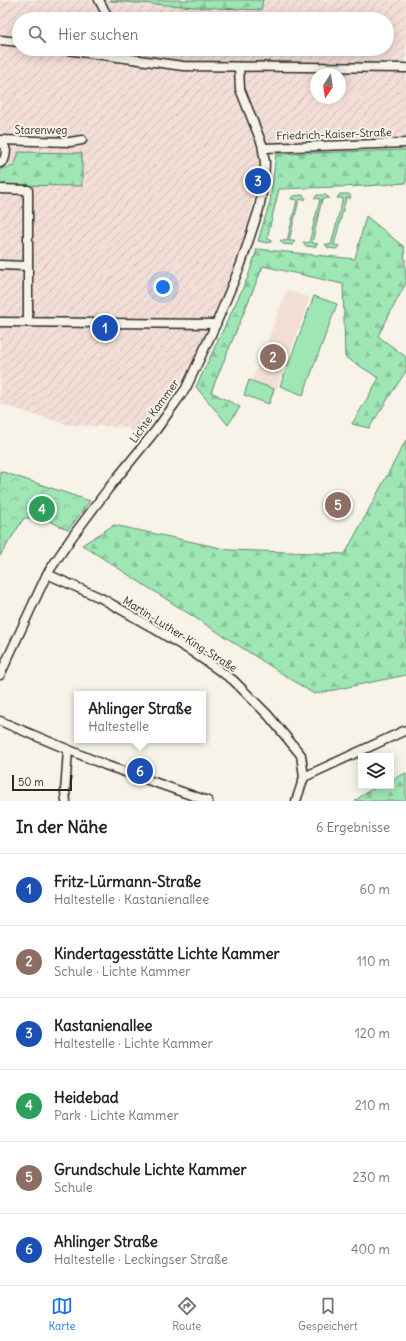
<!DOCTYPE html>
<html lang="de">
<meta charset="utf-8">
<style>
body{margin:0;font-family:Delius,sans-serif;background:#f6f6f6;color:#222}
.controls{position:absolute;right:12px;bottom:12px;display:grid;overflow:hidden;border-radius:0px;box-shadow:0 2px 10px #0003}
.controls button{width:36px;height:36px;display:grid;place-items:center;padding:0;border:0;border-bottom:1px solid #e0e0e0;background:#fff;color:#222;font:20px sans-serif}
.compass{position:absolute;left:310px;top:68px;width:36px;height:36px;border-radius:50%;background:#fff;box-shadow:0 2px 10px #0003;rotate:193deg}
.scale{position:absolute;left:12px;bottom:10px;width:60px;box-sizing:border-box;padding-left:4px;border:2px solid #2b2b2b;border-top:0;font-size:11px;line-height:14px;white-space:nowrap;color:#2b2b2b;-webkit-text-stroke:3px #f7f3e8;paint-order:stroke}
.you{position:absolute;left:163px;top:287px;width:14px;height:14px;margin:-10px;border:3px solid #fff;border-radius:50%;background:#1a73e8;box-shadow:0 0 0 6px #1a73e833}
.badge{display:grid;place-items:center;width:26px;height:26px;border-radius:50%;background:#1a73e8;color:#fff;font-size:13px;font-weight:700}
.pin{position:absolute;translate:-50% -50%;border:2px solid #fff;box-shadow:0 1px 4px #0006}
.popup{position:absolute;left:74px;top:691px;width:132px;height:52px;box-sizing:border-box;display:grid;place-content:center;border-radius:0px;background:#fff;filter:drop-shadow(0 1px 3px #0005);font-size:13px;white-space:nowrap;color:#767676}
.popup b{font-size:15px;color:#222}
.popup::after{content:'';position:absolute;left:50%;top:100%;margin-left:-8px;border:8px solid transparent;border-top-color:#fff}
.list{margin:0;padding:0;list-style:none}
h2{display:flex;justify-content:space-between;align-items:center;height:52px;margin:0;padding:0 16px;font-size:17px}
h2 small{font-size:13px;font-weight:400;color:#767676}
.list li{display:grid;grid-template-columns:26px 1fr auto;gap:12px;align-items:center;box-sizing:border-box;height:72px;padding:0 16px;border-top:1px solid #e0e0e0}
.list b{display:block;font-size:15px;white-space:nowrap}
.list p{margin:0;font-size:13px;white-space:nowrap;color:#767676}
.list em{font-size:13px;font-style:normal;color:#767676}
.icon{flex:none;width:22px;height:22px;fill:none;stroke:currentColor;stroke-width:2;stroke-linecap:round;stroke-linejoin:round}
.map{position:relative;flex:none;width:406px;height:801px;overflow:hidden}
.search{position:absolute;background:#fff;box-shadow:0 2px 10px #0003;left:12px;right:12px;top:12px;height:44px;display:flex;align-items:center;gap:10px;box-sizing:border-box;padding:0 14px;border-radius:22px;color:#767676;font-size:15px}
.sheet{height:484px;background:#fff}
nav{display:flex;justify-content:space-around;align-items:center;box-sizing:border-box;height:56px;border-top:1px solid #e0e0e0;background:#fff;font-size:11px;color:#767676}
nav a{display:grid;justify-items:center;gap:2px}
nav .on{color:#1a73e8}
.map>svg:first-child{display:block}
.built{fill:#f2ded6}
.industrial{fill:url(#industrial-furrows);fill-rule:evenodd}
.green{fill:#9ee6b4;stroke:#648870}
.forest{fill:url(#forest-firs);stroke:#648870}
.park{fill:url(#park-crowns);stroke:#648870}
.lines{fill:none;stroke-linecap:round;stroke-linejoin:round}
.minor-casing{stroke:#2b2b2b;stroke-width:11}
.minor{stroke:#f7f3e8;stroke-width:8}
.labels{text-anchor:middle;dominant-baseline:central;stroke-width:4;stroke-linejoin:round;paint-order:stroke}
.street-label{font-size:11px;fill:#2b2b2b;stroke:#f7f3e8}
</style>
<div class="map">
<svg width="406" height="801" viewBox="0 0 406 801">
<defs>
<pattern id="industrial-furrows" width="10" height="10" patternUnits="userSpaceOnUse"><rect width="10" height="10" fill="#f2ded6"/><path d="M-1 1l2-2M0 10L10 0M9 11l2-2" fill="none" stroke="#d0bfb8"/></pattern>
<pattern id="forest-firs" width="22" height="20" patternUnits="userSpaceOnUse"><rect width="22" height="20" fill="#9ee6b4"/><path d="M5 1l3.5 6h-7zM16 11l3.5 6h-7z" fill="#88c59b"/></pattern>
<pattern id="park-crowns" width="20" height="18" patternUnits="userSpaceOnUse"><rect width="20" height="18" fill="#9ee6b4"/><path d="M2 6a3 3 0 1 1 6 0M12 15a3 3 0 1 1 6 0" fill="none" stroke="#88c59b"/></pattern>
</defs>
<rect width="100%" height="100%" fill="#f7f3e8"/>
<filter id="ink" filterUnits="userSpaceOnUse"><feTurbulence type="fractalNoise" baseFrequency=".025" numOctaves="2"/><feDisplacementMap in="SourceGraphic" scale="8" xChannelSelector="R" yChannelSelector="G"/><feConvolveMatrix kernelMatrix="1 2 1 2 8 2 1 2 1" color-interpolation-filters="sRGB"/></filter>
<g filter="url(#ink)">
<polygon class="built" points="287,290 310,298 276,390 252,381"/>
<path class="industrial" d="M 0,0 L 110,0 L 111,1 L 196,7 L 261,10 L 263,0 L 406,0 L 406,146 L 297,143 L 258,151 L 261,168 L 239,262 L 213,314 L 201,349 L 141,439 L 126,427 L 69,425 L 0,404 ZM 19,19 L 387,19 L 387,49 L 19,49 ZM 316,74 L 340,74 L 340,98 L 316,98 Z"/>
<g class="green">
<polygon points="340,194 349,194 351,198 346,198 334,245 340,246 336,249 328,248 325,244 331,245 343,198 337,198"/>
<polygon points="303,195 306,199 299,200 289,241 295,241 292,245 283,244 280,240 287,241 297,200 291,199 291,198 293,196"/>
<polygon points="317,195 326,195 329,198 322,199 312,243 318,244 314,247 306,246 303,242 309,243 320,199 314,198"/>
<polygon points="314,296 337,304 303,395 280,386"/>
<polygon points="249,380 274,389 269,404 244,395"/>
</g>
<g class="forest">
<polygon points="110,0 263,0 261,10 196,7 111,1"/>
<polygon points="406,150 406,183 365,186 279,189 267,238 272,241 268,243 258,241 270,202 276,154"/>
<polygon points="19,152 82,153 82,186 0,185 0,169 14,166"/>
<polygon points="366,216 404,247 406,283 378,336 406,357 406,371 369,428 352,424 379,378 345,357 343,284 263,266 211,392 240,407 228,425 196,387 248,277 257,249 355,259"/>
<polygon points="406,440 406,675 314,694 82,545 114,525 230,550 345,554"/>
<path d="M 406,773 L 406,801 L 355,801 C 367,791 375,786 391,786 L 391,780 Z"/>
</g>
<polygon class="park" points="0,471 90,501 68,530 43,518 24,518 0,556"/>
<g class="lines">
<g class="minor-casing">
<g id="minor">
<polyline points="99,0 109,19"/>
<polyline points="0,40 19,42"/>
<polyline points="60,49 183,66 406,68"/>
<polyline points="0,140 70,142 82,140"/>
<path d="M 0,142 C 7,147 7,152 4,160 L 0,163"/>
<polyline points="264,148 406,143"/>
<polyline points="0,189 28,190 28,322"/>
<polyline points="0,265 27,266"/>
<polyline points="0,322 216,324"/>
<polyline points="47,574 101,598 148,625 191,651 233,680 268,715 301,755 304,777 296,801"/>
<polyline points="0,675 47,574 72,537 108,489 156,430 186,388 216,324 241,264 259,209 264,182 265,162 262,144 240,89 239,67"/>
<polyline points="0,721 105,765 208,801"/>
<polyline points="304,777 406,730"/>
<polyline points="66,801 65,792 68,750"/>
</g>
</g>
<use href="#minor" class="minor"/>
</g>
</g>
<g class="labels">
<g class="street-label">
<text x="41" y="130">Starenweg</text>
<text transform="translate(334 134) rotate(-2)">Friedrich-Kaiser-Straße</text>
<text transform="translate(154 411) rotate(-54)">Lichte Kammer</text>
<text transform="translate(180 634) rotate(32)">Martin-Luther-King-Straße</text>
</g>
</g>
</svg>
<div class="controls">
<button><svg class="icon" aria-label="layers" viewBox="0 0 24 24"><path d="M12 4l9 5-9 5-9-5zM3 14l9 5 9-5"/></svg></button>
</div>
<svg class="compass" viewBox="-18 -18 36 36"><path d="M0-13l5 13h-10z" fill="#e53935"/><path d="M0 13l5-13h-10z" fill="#767676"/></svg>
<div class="scale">50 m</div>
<div class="you"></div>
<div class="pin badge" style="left:105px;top:328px;background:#1a4fb4">1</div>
<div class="pin badge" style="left:273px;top:357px;background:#8d6e63">2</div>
<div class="pin badge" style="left:258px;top:181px;background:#1a4fb4">3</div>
<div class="pin badge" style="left:42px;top:509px;background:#2e9e5b">4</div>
<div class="pin badge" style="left:338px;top:505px;background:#8d6e63">5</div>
<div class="pin badge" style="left:140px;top:771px;background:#1a4fb4">6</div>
<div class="popup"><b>Ahlinger Straße</b>Haltestelle</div>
<div class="search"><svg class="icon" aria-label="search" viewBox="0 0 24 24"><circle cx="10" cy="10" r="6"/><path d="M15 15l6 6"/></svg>Hier suchen</div>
</div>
<section class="sheet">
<h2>In der Nähe<small>6 Ergebnisse</small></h2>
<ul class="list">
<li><span class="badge" style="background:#1a4fb4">1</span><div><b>Fritz-Lürmann-Straße</b><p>Haltestelle · Kastanienallee</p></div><em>60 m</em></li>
<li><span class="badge" style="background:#8d6e63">2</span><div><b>Kindertagesstätte Lichte Kammer</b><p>Schule · Lichte Kammer</p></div><em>110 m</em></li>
<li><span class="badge" style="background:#1a4fb4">3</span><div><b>Kastanienallee</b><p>Haltestelle · Lichte Kammer</p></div><em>120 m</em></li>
<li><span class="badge" style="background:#2e9e5b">4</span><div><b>Heidebad</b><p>Park · Lichte Kammer</p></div><em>210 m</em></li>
<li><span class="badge" style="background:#8d6e63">5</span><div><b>Grundschule Lichte Kammer</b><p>Schule</p></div><em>230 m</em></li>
<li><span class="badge" style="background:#1a4fb4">6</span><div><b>Ahlinger Straße</b><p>Haltestelle · Leckingser Straße</p></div><em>400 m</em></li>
</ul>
</section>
<nav>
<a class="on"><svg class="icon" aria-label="map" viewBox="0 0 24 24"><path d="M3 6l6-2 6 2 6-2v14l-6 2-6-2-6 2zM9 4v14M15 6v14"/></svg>Karte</a>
<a><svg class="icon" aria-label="directions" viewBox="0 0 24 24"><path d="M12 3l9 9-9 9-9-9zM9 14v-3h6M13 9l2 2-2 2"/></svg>Route</a>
<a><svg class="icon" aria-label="saved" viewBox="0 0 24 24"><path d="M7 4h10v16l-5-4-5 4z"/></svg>Gespeichert</a>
</nav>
